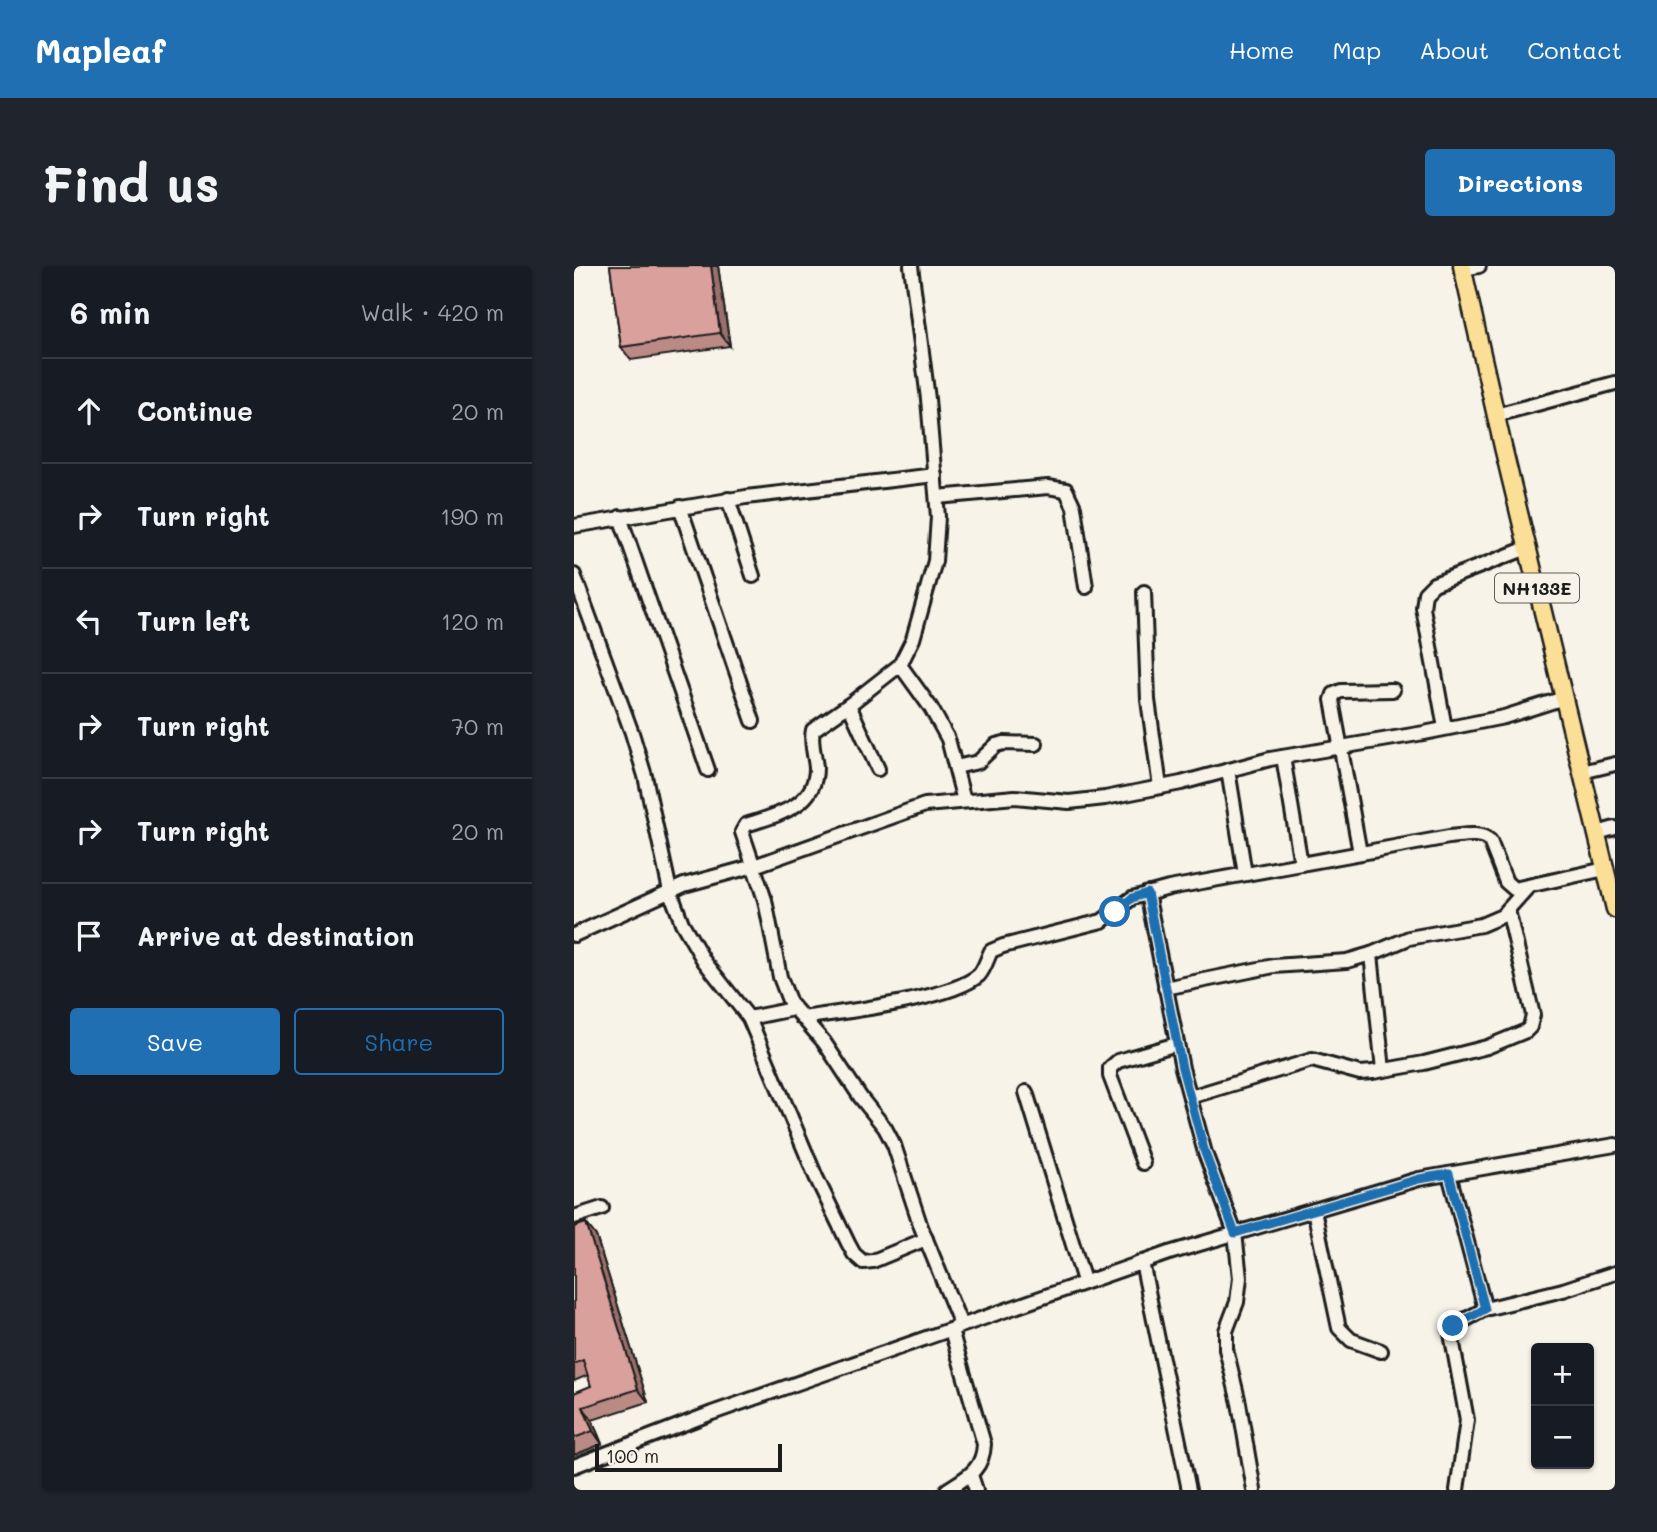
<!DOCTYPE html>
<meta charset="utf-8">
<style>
body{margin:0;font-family:Mali,sans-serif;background:#20242c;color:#f1f3f6}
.controls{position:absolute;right:21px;bottom:21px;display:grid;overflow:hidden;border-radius:7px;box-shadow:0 2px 5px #0004}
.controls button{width:63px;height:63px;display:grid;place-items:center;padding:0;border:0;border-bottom:2px solid #363941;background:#171b24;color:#f1f3f6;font:35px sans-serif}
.scale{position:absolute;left:21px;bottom:18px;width:187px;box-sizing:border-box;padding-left:7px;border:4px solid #1c1c1c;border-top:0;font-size:19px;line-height:24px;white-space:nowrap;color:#1c1c1c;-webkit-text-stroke:5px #f7f3e8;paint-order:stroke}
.stop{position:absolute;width:21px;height:21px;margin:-16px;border:5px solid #1f6fb2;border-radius:50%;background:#fff}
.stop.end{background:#1f6fb2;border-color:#fff;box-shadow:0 2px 7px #0008}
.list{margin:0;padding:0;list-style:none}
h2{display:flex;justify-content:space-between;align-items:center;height:91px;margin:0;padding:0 28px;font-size:30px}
h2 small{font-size:23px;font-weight:400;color:#9ea1a6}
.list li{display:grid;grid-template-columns:46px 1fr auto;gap:21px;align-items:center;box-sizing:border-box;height:105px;padding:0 28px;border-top:2px solid #363941}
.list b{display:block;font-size:26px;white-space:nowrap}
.list em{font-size:23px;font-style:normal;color:#9ea1a6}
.actions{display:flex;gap:14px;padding:21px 28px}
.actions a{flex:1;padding:16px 0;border:2px solid #1f6fb2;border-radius:7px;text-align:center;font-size:24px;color:#1f6fb2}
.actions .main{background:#1f6fb2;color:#fff}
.icon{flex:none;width:38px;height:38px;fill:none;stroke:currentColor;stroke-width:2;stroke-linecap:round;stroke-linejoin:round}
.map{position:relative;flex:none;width:1041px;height:1224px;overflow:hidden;border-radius:7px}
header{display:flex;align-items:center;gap:42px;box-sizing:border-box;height:98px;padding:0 35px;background:#1f6fb2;color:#fff}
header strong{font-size:33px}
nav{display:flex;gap:38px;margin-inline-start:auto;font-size:24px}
.intro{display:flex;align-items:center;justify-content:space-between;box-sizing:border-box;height:168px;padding:0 42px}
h1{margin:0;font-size:49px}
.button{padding:18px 32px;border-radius:7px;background:#1f6fb2;color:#fff;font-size:24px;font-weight:700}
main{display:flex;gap:42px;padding:0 42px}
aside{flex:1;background:#171b24;border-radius:7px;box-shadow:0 2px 5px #0004}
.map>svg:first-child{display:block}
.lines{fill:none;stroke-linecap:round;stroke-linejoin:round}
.minor-casing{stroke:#1c1c1c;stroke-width:18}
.major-casing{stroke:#1c1c1c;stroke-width:21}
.minor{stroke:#f7f3e8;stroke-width:12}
.major{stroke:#fbdf96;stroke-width:16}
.wall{fill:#bb8a85;stroke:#1c1c1c;stroke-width:2}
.shaded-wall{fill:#99706c;stroke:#1c1c1c;stroke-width:2}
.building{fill:#daa09b;stroke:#1c1c1c;stroke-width:2}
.route{stroke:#1f6fb2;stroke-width:9}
.labels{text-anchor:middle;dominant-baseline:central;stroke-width:6;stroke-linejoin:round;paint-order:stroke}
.shield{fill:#f7f3e8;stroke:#5e5c59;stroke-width:2}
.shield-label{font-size:18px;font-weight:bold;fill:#1c1c1c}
</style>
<header>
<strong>Mapleaf</strong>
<nav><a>Home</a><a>Map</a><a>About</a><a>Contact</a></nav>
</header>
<div class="intro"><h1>Find us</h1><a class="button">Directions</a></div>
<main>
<aside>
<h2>6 min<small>Walk · 420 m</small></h2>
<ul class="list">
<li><svg class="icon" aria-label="ahead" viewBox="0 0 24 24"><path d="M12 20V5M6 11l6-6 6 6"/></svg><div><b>Continue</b></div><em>20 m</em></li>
<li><svg class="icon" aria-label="right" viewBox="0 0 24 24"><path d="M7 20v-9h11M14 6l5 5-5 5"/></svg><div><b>Turn right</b></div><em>190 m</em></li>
<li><svg class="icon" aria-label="left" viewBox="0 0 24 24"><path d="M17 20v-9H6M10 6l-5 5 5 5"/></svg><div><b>Turn left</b></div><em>120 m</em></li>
<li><svg class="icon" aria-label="right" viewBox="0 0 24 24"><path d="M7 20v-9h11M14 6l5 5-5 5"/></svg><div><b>Turn right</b></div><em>70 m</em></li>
<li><svg class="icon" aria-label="right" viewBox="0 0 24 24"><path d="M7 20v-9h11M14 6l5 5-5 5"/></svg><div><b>Turn right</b></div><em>20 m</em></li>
<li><svg class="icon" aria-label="arrive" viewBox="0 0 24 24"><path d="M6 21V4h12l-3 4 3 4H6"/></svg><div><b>Arrive at destination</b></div></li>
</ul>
<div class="actions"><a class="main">Save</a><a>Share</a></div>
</aside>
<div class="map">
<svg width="1041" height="1224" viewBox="0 0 1041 1224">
<rect width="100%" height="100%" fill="#f7f3e8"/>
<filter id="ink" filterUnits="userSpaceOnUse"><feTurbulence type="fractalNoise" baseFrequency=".0143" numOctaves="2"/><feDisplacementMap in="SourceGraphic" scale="14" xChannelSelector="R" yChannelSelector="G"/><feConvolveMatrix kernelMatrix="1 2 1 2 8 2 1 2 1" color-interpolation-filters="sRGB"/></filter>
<g filter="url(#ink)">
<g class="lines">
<g class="minor-casing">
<g id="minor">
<path d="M 337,0 L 354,133 L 364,251 L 361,295 L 339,373 L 326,399 L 275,439 L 239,464 C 236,476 241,489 242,502 C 242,541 202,549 172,559 L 168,566 L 191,634 L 206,711 L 216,737 L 250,776 L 287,832 L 311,862 L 320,879 L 347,961 L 387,1059"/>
<polyline points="889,3 905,0"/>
<polyline points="922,149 1041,117"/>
<polyline points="363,231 474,221 492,224 500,241 512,321"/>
<polyline points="154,233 179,310"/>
<polyline points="106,241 179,455"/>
<polyline points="46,251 134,504"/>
<polyline points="0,260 172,231 361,209"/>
<polyline points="0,309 58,467 71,510 96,625 108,657 130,695 175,752 242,911 274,977 280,988 289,996 299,995 352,973"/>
<polyline points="570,326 574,434 586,521"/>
<polyline points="326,399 357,442 374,473 390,535"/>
<polyline points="275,439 304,503"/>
<polyline points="871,462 849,342 851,327 860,318 953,282"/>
<polyline points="709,491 727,598"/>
<polyline points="382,501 404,496 422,479 430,477 462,478"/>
<polyline points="654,504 671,608"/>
<polyline points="1008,506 1041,498"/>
<polyline points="1023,567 1041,562"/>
<polyline points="786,587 758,434 760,428 767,425 819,424"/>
<polyline points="573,627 608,802 631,887 661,967 666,1012 663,1036 652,1065 652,1083 665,1137 680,1224"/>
<polyline points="0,669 110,619 180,600 351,539 441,531 495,536 531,532 607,517 696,493 850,467 930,451 990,432"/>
<polyline points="797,688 809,804"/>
<polyline points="591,722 700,700 773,695 797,688 835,672 907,659 928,650 954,621"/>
<polyline points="175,752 219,743"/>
<path d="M 228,752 C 267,746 377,734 405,709 C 411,702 413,693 417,685 L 429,680 L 528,655 L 558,632 L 595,622 L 875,571 C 888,570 906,565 916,575 L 932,616 L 940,623 L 1031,603"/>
<polyline points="452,826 510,1015"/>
<polyline points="616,831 738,794 786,807 799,806 850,797 913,781 952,765 956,761 959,749 934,644"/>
<polyline points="569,897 536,810 536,802 544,795 603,778"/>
<polyline points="875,908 911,1043"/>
<polyline points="740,944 765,1062 777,1074 807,1085"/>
<polyline points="0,951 28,942"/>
<polyline points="568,996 615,1224"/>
<polyline points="0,1200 138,1147 595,987 845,913 1041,879"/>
<polyline points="397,1209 402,1224"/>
<path d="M 373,1224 C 393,1211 409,1204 410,1178 L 377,1064"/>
<polyline points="883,1224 893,1154 876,1062 911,1043 989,1024 1041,1007"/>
</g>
</g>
<g class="major-casing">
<polyline id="major" points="888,0 929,181 1041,643"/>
</g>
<use href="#minor" class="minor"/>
<use href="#major" class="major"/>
</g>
<g class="wall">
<polygon points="36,0 144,0 156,80 57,94 47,81"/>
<polygon points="12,957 22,970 74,1136 18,1154 28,1178 0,1189 0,1127 17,1120 14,1109 0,1115 0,961"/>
</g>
<g class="shaded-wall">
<polygon points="137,0 144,0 156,80 146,67"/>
<polygon points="12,957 22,970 74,1136 64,1123"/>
<polygon points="9,1141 18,1154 28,1178 19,1165"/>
</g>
<g class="building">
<polygon points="36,0 137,0 146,67 47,81"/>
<polygon points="12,957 64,1123 9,1141 19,1165 0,1172 0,1127 17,1120 9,1094 0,1098 0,961"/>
</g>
</g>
<g class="lines" filter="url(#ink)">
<polyline class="route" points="541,646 558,632 573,627 608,802 631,887 661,967 845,913 875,908 911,1043 879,1060"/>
</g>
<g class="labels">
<rect class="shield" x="921" y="307.5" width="84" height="29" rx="5"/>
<g class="shield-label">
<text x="963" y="322">NH133E</text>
</g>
</g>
</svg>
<div class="controls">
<button>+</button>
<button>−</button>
</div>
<div class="scale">100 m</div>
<div class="stop" style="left:541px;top:646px"></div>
<div class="stop end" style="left:879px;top:1060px"></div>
</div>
</main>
